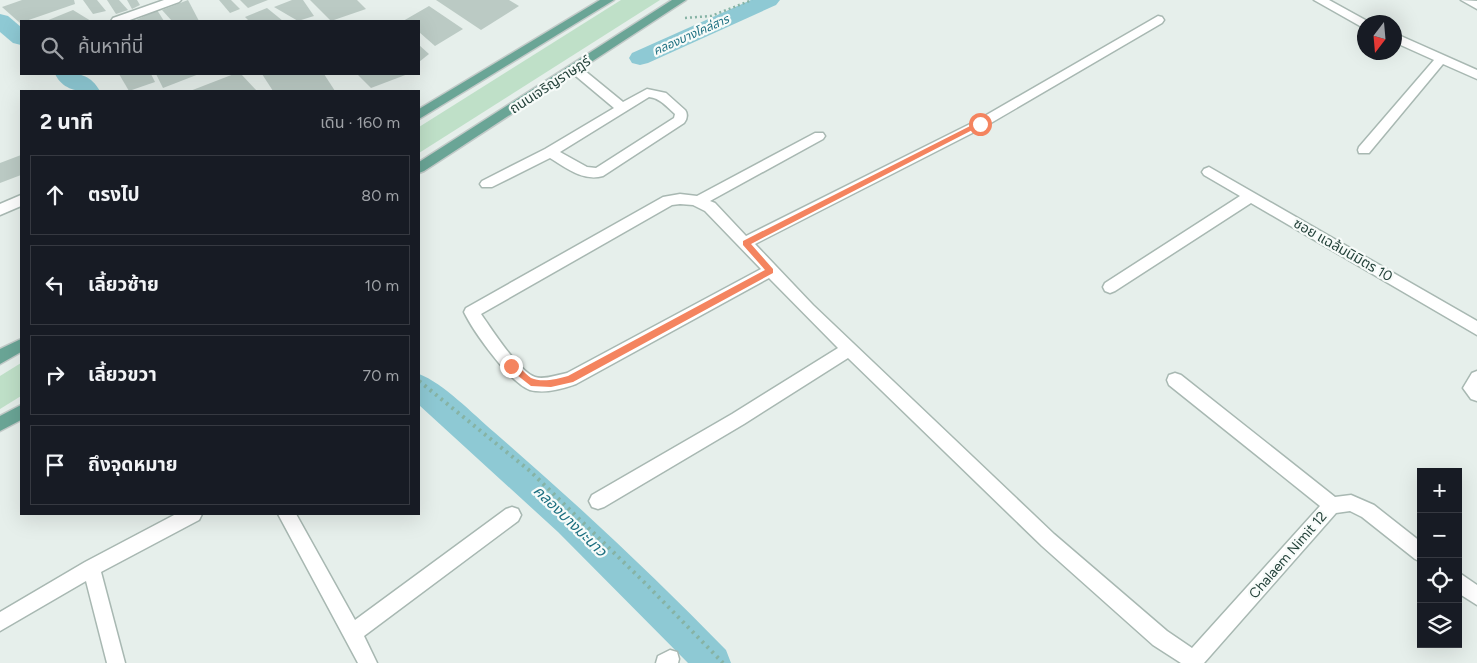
<!DOCTYPE html>
<html lang="th">
<meta charset="utf-8">
<style>
body{margin:0;font-family:Figtree,"Noto Sans Thai",sans-serif;background:#242831;color:#f1f3f6}
.controls{position:absolute;right:15px;bottom:15px;display:grid;overflow:hidden;border-radius:0px;box-shadow:0 5px 20px #0002}
.controls button{width:45px;height:45px;display:grid;place-items:center;padding:0;border:0;border-bottom:1px solid #363941;background:#171b24;color:#f1f3f6;font:25px sans-serif}
.compass{position:absolute;left:1357px;top:15px;width:45px;height:45px;border-radius:50%;background:#171b24;box-shadow:0 5px 20px #0002;rotate:196deg}
.stop{position:absolute;width:15px;height:15px;margin:-11px;border:4px solid #f4845f;border-radius:50%;background:#fff}
.stop.end{background:#f4845f;border-color:#fff;box-shadow:0 1px 5px #0008}
.list{margin:0;padding:0;list-style:none}
h2{display:flex;justify-content:space-between;align-items:center;height:65px;margin:0;padding:0 20px;font-size:21px}
h2 small{font-size:16px;font-weight:400;color:#9ea1a6}
.list li{display:grid;grid-template-columns:32px 1fr auto;gap:15px;align-items:center;box-sizing:border-box;height:80px;margin:0 10px 10px;padding:0 10px;border:1px solid #363941;border-radius:0px}
.list b{display:block;font-size:19px;white-space:nowrap}
.list em{font-size:16px;font-style:normal;color:#9ea1a6}
.icon{flex:none;width:28px;height:28px;fill:none;stroke:currentColor;stroke-width:2;stroke-linecap:round;stroke-linejoin:round}
.map{position:relative;flex:none;width:1477px;height:663px;overflow:hidden}
.search{position:absolute;background:#171b24;box-shadow:0 5px 20px #0002;left:20px;top:20px;width:400px;height:55px;display:flex;align-items:center;gap:12px;box-sizing:border-box;padding:0 18px;border-radius:0px;color:#9ea1a6;font-size:19px}
.panel{position:absolute;background:#171b24;box-shadow:0 5px 20px #0002;left:20px;top:90px;width:400px;height:425px;border-radius:0px}
.map>svg:first-child{display:block}
.green{fill:#bfe0c8}
.lines{fill:none;stroke-linecap:round;stroke-linejoin:round}
.canal{fill:#8ec9d4;fill-rule:evenodd}
.building{fill:#bbcac4}
.minor-casing{stroke:#a8b8b2;stroke-width:3}
.major-casing{stroke:#c2cac8;stroke-width:3}
.path-far1{stroke:#86b3a5;stroke-width:2.5;stroke-dasharray:2 3;stroke-linecap:butt}
.path{stroke:#86b3a5;stroke-width:4;stroke-dasharray:2.5 4.5;stroke-linecap:butt}
.minor{fill:#fff;fill-rule:evenodd}
.major{fill:#6aa596;fill-rule:evenodd}
.route{fill:#f4845f}
.labels{text-anchor:middle;dominant-baseline:central;stroke-width:4.5;stroke-linejoin:round;paint-order:stroke}
.far-water-label{font-size:12px;font-style:italic;fill:#1c6f80;stroke:#f7fbf9}
.street-label{font-size:14px;fill:#24423a;stroke:#f7fbf9}
.water-label{font-size:15px;font-style:italic;fill:#1c6f80;stroke:#f7fbf9}
</style>
<div class="map">
<svg width="1477" height="663" viewBox="0 0 1477 663">
<rect width="100%" height="100%" fill="#e6efeb"/>
<g class="green">
<polygon points="621,0 660,0 419,153 419,127"/>
<polygon points="21,363 21,396 0,409 0,376"/>
</g>
<g class="lines">
<g class="canal">
<polygon points="751,0 780,0 776,5 648,63 640,65 632,63 629,58 632,53"/>
<polygon points="0,14 8,16 21,27 21,45 13,43 0,32"/>
<path d="M 55,74 C 75,74 88,71 100,91 C 81,92 64,92 55,74 Z"/>
<path d="M 419,374 C 443,383 473,414 494,432 C 574,501 652,574 726,650 L 731,663 L 688,663 L 558,532 L 419,405 Z"/>
</g>
</g>
<g class="building">
<polygon points="22,0 74,0 75,4 20,23 2,7"/>
<polygon points="83,0 97,0 106,11 93,14"/>
<polygon points="107,0 119,0 128,10 116,14"/>
<polygon points="127,0 137,0 140,5 132,9"/>
<polygon points="188,0 199,21 172,21 162,10"/>
<polygon points="219,0 231,0 240,9 230,13"/>
<polygon points="240,0 268,0 248,8"/>
<polygon points="292,0 303,0 314,16 298,21 274,7"/>
<polygon points="310,0 357,0 366,9 331,21"/>
<polygon points="436,0 509,0 519,6 481,30"/>
<polygon points="429,6 463,29 435,46 419,32 419,21 403,21"/>
<polygon points="267,8 283,21 249,21 245,17"/>
<polygon points="73,10 91,21 46,21"/>
<polygon points="157,10 164,21 134,21"/>
<polygon points="419,45 429,54 419,62"/>
<polygon points="119,74 151,74 155,82 129,91"/>
<polygon points="156,74 199,74 163,88"/>
<polygon points="234,74 241,74 257,91 190,91"/>
<polygon points="262,74 324,74 335,91 273,91"/>
<polygon points="357,74 408,74 371,88"/>
<polygon points="21,155 21,175 0,183 0,163"/>
</g>
<g class="lines">
<g class="minor-casing">
<g id="minor">
<polygon points="164,0 181,0 179,2 127,21 111,21 113,18"/>
<polygon points="1314,0 1329,0 1369,22 1364,22 1364,26 1360,26"/>
<polygon points="1461,0 1477,1 1477,9"/>
<path d="M 1158,16 L 1162,17 L 1164,20 L 1162,23 L 984,127 L 755,244 L 813,305 L 1054,534 L 1167,631 L 1192,648 L 1320,506 L 1169,385 L 1167,380 L 1169,375 L 1175,373 L 1181,375 L 1335,497 L 1351,495 L 1374,505 L 1421,542 L 1421,562 L 1415,559 L 1362,517 L 1350,511 L 1336,513 L 1204,663 L 1181,663 L 1153,645 L 1042,546 L 848,358 L 744,424 L 604,507 L 598,509 L 592,507 L 589,501 L 592,495 L 732,414 L 838,348 L 769,278 L 576,384 C 562,389 545,394 530,390 C 510,383 473,331 464,312 L 466,308 L 663,197 L 680,194 L 697,196 L 815,133 L 823,133 L 825,136 L 823,139 L 710,201 L 715,203 L 746,236 L 976,121 ZM 680,204 L 693,205 L 705,211 L 761,269 L 567,373 C 557,375 544,380 535,377 C 519,372 491,328 481,314 L 672,205 Z"/>
<polygon points="1394,33 1477,70 1477,79 1443,64 1369,153 1359,153 1358,150 1359,147 1434,60 1394,42"/>
<path d="M 575,65 L 579,66 L 623,102 L 647,89 L 666,93 L 685,110 C 688,114 687,119 684,123 L 603,176 C 583,182 565,167 550,158 L 492,187 L 482,187 L 480,184 L 482,181 L 545,149 L 614,108 L 571,72 L 569,69 ZM 649,97 C 660,98 667,107 675,114 L 674,118 L 596,168 L 587,167 L 560,152 Z"/>
<polygon points="1209,167 1477,321 1477,335 1251,203 1115,291 1110,293 1105,291 1103,287 1105,283 1240,196 1204,175 1202,172 1204,169"/>
<polygon points="21,195 21,206 0,215 0,204"/>
<polygon points="1477,371 1477,401 1471,399 1463,388 1472,373"/>
<polygon points="512,507 518,509 521,515 518,521 364,636 377,663 358,663 278,514 296,514 355,620 506,509"/>
<polygon points="176,514 202,514 199,520 101,572 125,663 107,663 86,581 0,631 0,612 85,562"/>
<polygon points="1458,572 1477,585 1477,605 1458,593"/>
<polygon points="670,650 677,652 679,659 678,663 656,663 658,656"/>
</g>
</g>
<g class="major-casing">
<g id="major">
<polygon points="600,0 614,0 419,119 419,109"/>
<polygon points="672,0 686,0 424,171 419,173 419,162"/>
<polygon points="21,339 21,352 0,364 0,349"/>
<polygon points="21,405 21,420 0,431 0,416"/>
</g>
</g>
<polyline class="path-far1" points="685,18 711,16 752,0"/>
<polyline class="path" points="419,381 530,471 646,584 723,663"/>
<use href="#minor" class="minor"/>
<use href="#major" class="major"/>
</g>
<path class="route" d="M 978,122 L 984,124 L 751,244 L 773,269 L 773,273 L 573,382 L 551,387 L 531,386 L 508,368 L 508,363 C 517,362 524,373 531,378 C 542,383 557,379 568,376 L 765,270 L 743,245 L 743,241 Z"/>
<g class="labels">
<g class="far-water-label">
<text transform="translate(691 35) rotate(-24)">คลองบางโคล่สาร</text>
</g>
<g class="street-label">
<text transform="translate(550 85) rotate(-33)">ถนนเจริญราษฎร์</text>
<text transform="translate(1343 250) rotate(30)">ซอย แฉล้มนิมิตร 10</text>
<text transform="translate(1288 555) rotate(-49)">Chalaem Nimit 12</text>
</g>
<g class="water-label">
<text transform="translate(570 521) rotate(44)">คลองบางมะนาว</text>
</g>
</g>
</svg>
<div class="controls">
<button>+</button>
<button>−</button>
<button><svg class="icon" aria-label="locate" viewBox="0 0 24 24"><circle cx="12" cy="12" r="6"/><path d="M12 2v4M12 18v4M2 12h4M18 12h4"/></svg></button>
<button><svg class="icon" aria-label="layers" viewBox="0 0 24 24"><path d="M12 4l9 5-9 5-9-5zM3 14l9 5 9-5"/></svg></button>
</div>
<svg class="compass" viewBox="-18 -18 36 36"><path d="M0-13l5 13h-10z" fill="#e53935"/><path d="M0 13l5-13h-10z" fill="#9ea1a6"/></svg>
<div class="stop" style="left:980px;top:124px"></div>
<div class="stop end" style="left:511px;top:366px"></div>
<div class="search"><svg class="icon" aria-label="search" viewBox="0 0 24 24"><circle cx="10" cy="10" r="6"/><path d="M15 15l6 6"/></svg>ค้นหาที่นี่</div>
<section class="panel">
<h2>2 นาที<small>เดิน · 160 m</small></h2>
<ul class="list">
<li><svg class="icon" aria-label="ahead" viewBox="0 0 24 24"><path d="M12 20V5M6 11l6-6 6 6"/></svg><div><b>ตรงไป</b></div><em>80 m</em></li>
<li><svg class="icon" aria-label="left" viewBox="0 0 24 24"><path d="M17 20v-9H6M10 6l-5 5 5 5"/></svg><div><b>เลี้ยวซ้าย</b></div><em>10 m</em></li>
<li><svg class="icon" aria-label="right" viewBox="0 0 24 24"><path d="M7 20v-9h11M14 6l5 5-5 5"/></svg><div><b>เลี้ยวขวา</b></div><em>70 m</em></li>
<li><svg class="icon" aria-label="arrive" viewBox="0 0 24 24"><path d="M6 21V4h12l-3 4 3 4H6"/></svg><div><b>ถึงจุดหมาย</b></div></li>
</ul>
</section>
</div>
